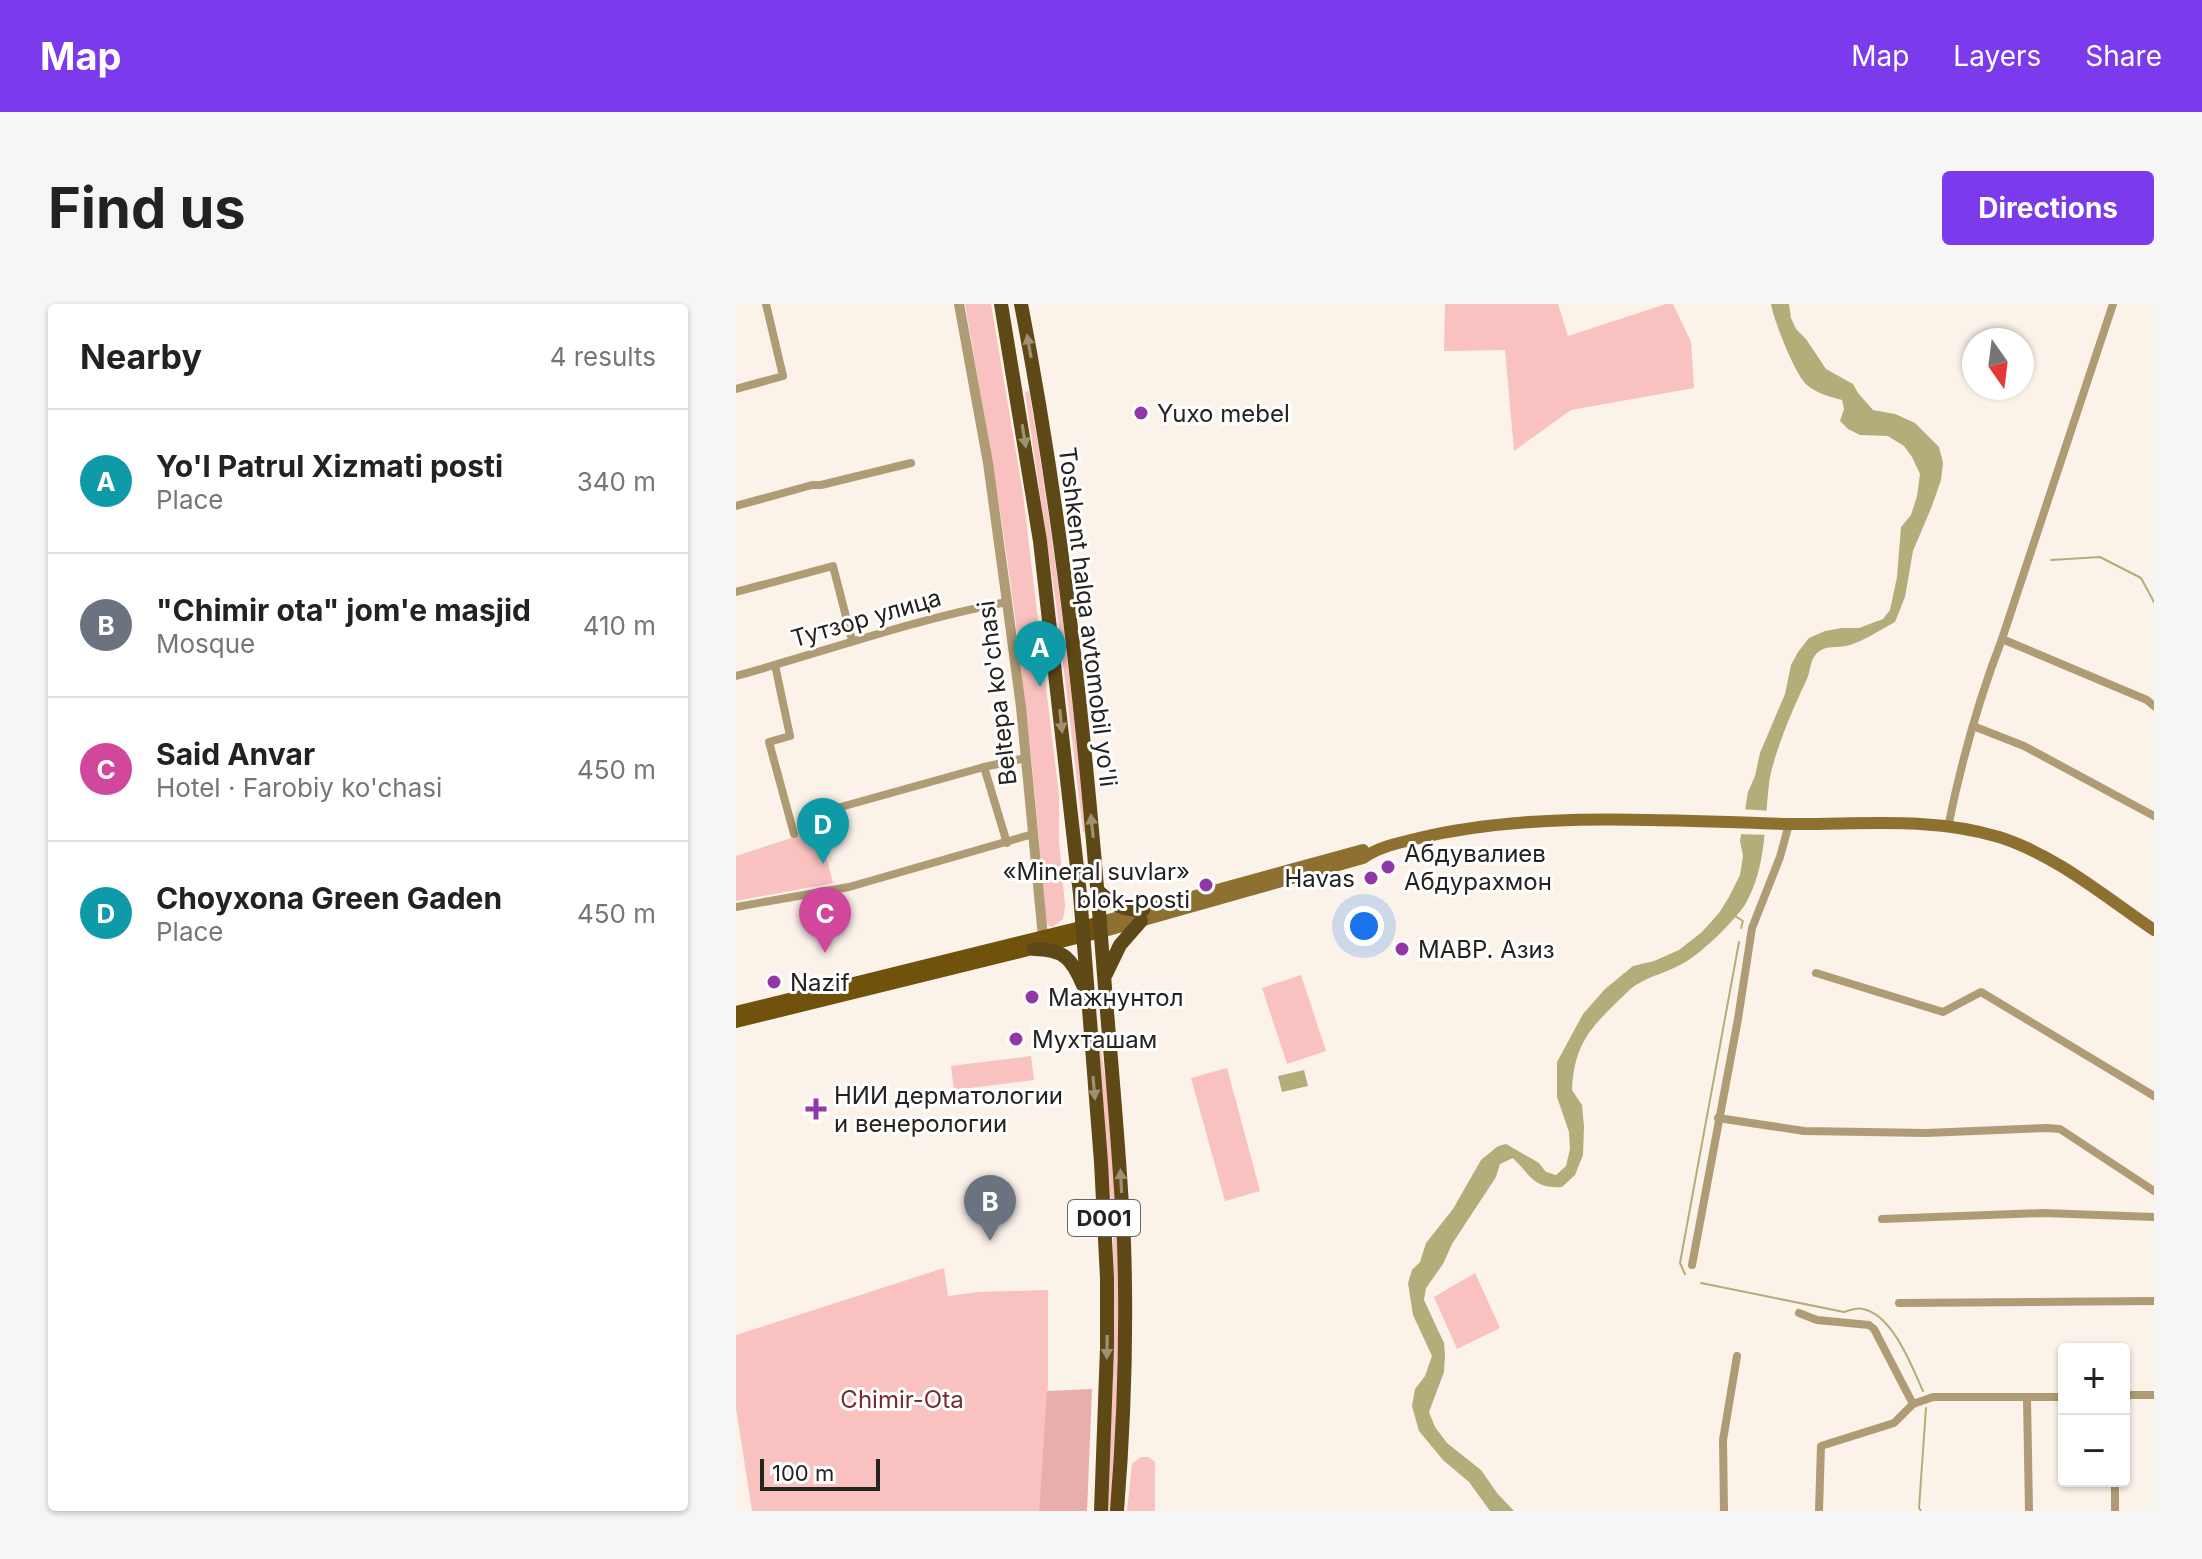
<!DOCTYPE html>
<meta charset="utf-8">
<style>
body{margin:0;font-family:Inter,sans-serif;background:#f6f6f6;color:#222}
.controls{position:absolute;right:24px;bottom:24px;display:grid;overflow:hidden;border-radius:8px;box-shadow:0 2px 6px #0004}
.controls button{width:72px;height:72px;display:grid;place-items:center;padding:0;border:0;border-bottom:2px solid #e0e0e0;background:#fff;color:#222;font:40px sans-serif}
.compass{position:absolute;left:1226px;top:24px;width:72px;height:72px;border-radius:50%;background:#fff;box-shadow:0 2px 6px #0004;rotate:166deg}
.scale{position:absolute;left:24px;bottom:20px;width:120px;box-sizing:border-box;padding-left:8px;border:4px solid #25221f;border-top:0;font-size:22px;line-height:28px;white-space:nowrap;color:#25221f;-webkit-text-stroke:6px #fff;paint-order:stroke}
.you{position:absolute;left:628px;top:622px;width:28px;height:28px;margin:-20px;border:6px solid #fff;border-radius:50%;background:#1a73e8;box-shadow:0 0 0 12px #1a73e833}
.badge{display:grid;place-items:center;width:52px;height:52px;border-radius:50%;background:#7c3aed;color:#fff;font-size:26px;font-weight:700}
.pin{position:absolute;translate:-50% -66px;filter:drop-shadow(0 2px 4px #0008)}
.pin::after{content:'';position:absolute;top:42px;width:28px;height:24px;background:inherit;clip-path:polygon(0 0,100% 0,50% 100%)}
.list{margin:0;padding:0;list-style:none}
h2{display:flex;justify-content:space-between;align-items:center;height:104px;margin:0;padding:0 32px;font-size:34px}
h2 small{font-size:26px;font-weight:400;color:#767676}
.list li{display:grid;grid-template-columns:52px 1fr auto;gap:24px;align-items:center;box-sizing:border-box;height:144px;padding:0 32px;border-top:2px solid #e0e0e0}
.list b{display:block;font-size:30px;white-space:nowrap}
.list p{margin:0;font-size:26px;white-space:nowrap;color:#767676}
.list em{font-size:26px;font-style:normal;color:#767676}
.map{position:relative;flex:none;width:1418px;height:1207px;overflow:hidden;border-radius:8px}
header{display:flex;align-items:center;gap:48px;box-sizing:border-box;height:112px;padding:0 40px;background:#7c3aed;color:#fff}
header strong{font-size:38px}
nav{display:flex;gap:44px;margin-inline-start:auto;font-size:28px}
.intro{display:flex;align-items:center;justify-content:space-between;box-sizing:border-box;height:192px;padding:0 48px}
h1{margin:0;font-size:56px}
.button{padding:20px 36px;border-radius:8px;background:#7c3aed;color:#fff;font-size:28px;font-weight:700}
main{display:flex;gap:48px;padding:0 48px}
aside{flex:1;background:#fff;border-radius:8px;box-shadow:0 2px 6px #0004}
.map>svg:first-child{display:block}
.green{fill:#f9c1bf}
.forest{fill:#e9adaa}
.water{fill:#b2ad79}
.pier{fill:#fbf2ea}
.lines{fill:none;stroke-linecap:round;stroke-linejoin:round}
.stream{stroke:#b2ad79;stroke-width:2}
.minor{stroke:#af9b74;stroke-width:8}
.tertiary{stroke:#af9b74;stroke-width:10}
.secondary{stroke:#8e7031;stroke-width:12}
.primary{stroke:#70520d;stroke-width:12}
.trunk{stroke:#5e4815;stroke-width:14}
.oneway{fill:#9e9173}
.poi-dot{fill:#9038a5;stroke:#fff;stroke-width:3}
.labels{text-anchor:middle;dominant-baseline:central;stroke-width:6;stroke-linejoin:round;paint-order:stroke}
.shield{fill:#fff;stroke:#666462;stroke-width:2}
.shield-label{font-size:22px;font-weight:bold;fill:#25221f}
.poi-label{font-size:24px;fill:#25221f;stroke:#fff;text-anchor:start}
.street-label{font-size:24px;fill:#25221f;stroke:#fff}
.park-label{font-size:24px;fill:#732b2d;stroke:#fff}
</style>
<header>
<strong>Map</strong>
<nav><a>Map</a><a>Layers</a><a>Share</a></nav>
</header>
<div class="intro"><h1>Find us</h1><a class="button">Directions</a></div>
<main>
<aside>
<h2>Nearby<small>4 results</small></h2>
<ul class="list">
<li><span class="badge" style="background:#0f9aa8">A</span><div><b>Yo'l Patrul Xizmati posti</b><p>Place</p></div><em>340 m</em></li>
<li><span class="badge" style="background:#6b7280">B</span><div><b>&quot;Chimir ota&quot; jom'e masjid</b><p>Mosque</p></div><em>410 m</em></li>
<li><span class="badge" style="background:#d1479c">C</span><div><b>Said Anvar</b><p>Hotel · Farobiy ko'chasi</p></div><em>450 m</em></li>
<li><span class="badge" style="background:#0f9aa8">D</span><div><b>Choyxona Green Gaden</b><p>Place</p></div><em>450 m</em></li>
</ul>
</aside>
<div class="map">
<svg width="1418" height="1207" viewBox="0 0 1418 1207">
<rect width="100%" height="100%" fill="#fbf2ea"/>
<g class="green">
<path d="M 229,0 L 255,0 L 287,190 L 323,492 L 323,537 L 329,602 L 327,615 L 317,623 L 313,622 L 310,618 C 302,516 292,415 279,314 C 266,209 247,104 229,0 Z"/>
<polygon points="709,0 822,0 832,32 930,0 937,0 955,38 958,84 835,106 778,147 769,46 708,47"/>
<path d="M 293,87 C 323,261 342,437 357,613 L 349,529 L 347,528 L 321,307 L 289,88 Z"/>
<polygon points="83,525 97,579 0,597 0,552"/>
<polygon points="356,660 362,724 373,801 382,927 383,1052 377,1207 371,1207 378,1051 377,926"/>
<polygon points="565,671 590,747 551,760 526,684"/>
<polygon points="295,752 298,776 218,786 215,762"/>
<polygon points="491,764 524,887 489,897 455,774"/>
<polygon points="208,964 212,992 243,988 312,986 312,1080 303,1207 16,1207 0,1104 0,1031"/>
<polygon points="739,969 764,1024 721,1045 698,993"/>
<polygon points="405,1153 413,1153 419,1158 419,1207 391,1207 396,1160"/>
</g>
<polygon class="forest" points="356,1085 351,1207 303,1207 311,1087"/>
<g class="water">
<path d="M 1035,0 L 1053,0 L 1055,14 L 1060,25 L 1070,35 L 1090,65 L 1117,80 L 1122,89 L 1137,106 L 1159,110 L 1179,119 L 1203,143 L 1207,159 L 1205,176 L 1196,202 L 1177,247 L 1169,293 L 1159,318 C 1144,326 1127,338 1110,342 C 1100,344 1090,341 1081,349 C 1073,357 1075,368 1070,377 C 1058,402 1036,453 1033,480 C 1028,521 1031,561 1010,599 C 1000,616 962,653 944,661 C 929,669 914,672 900,681 C 893,685 888,692 882,697 C 852,726 838,743 836,786 L 846,801 L 848,823 L 847,851 L 839,871 L 826,883 C 798,885 795,872 777,854 L 764,860 L 760,873 L 716,940 L 707,960 L 690,984 L 688,996 L 708,1039 L 709,1051 L 708,1068 L 693,1108 L 699,1123 L 711,1139 L 745,1166 L 761,1189 L 778,1207 L 754,1207 L 733,1178 L 707,1156 L 683,1127 L 676,1102 L 679,1085 L 689,1072 L 696,1052 L 677,1011 L 672,979 L 676,966 L 684,958 L 690,939 L 717,905 L 745,856 L 762,842 L 770,840 L 803,859 L 810,868 L 820,871 L 830,862 L 834,845 L 833,828 L 821,793 L 821,758 L 847,710 L 869,685 L 897,662 L 918,657 L 943,646 L 966,628 L 983,609 L 993,593 L 1004,571 L 1007,552 L 1004,537 L 1012,488 L 1019,472 L 1024,449 L 1049,390 L 1055,361 L 1062,348 L 1073,334 L 1089,327 L 1106,324 L 1123,324 L 1147,315 L 1154,306 L 1161,273 L 1165,223 L 1175,211 L 1181,192 L 1184,170 L 1176,153 L 1168,142 L 1152,132 L 1124,131 L 1112,125 L 1104,117 L 1108,105 L 1106,96 C 1094,93 1080,89 1071,81 C 1059,71 1038,17 1035,0 Z"/>
<polygon points="568,766 572,782 546,788 542,772"/>
</g>
<polygon class="pier" points="1004,505 1036,507 1034,531 1000,530"/>
<g class="lines">
<g class="stream">
<polyline points="1315,256 1364,253 1405,274 1418,298"/>
<polyline points="999,612 1007,617 1005,624"/>
<polyline points="949,970 944,959 1003,638"/>
<path d="M 965,979 L 1108,1008 C 1114,1006 1121,1003 1127,1005 C 1157,1011 1176,1063 1187,1087"/>
<polyline points="1185,1207 1183,1204 1190,1104"/>
</g>
<g class="minor">
<polyline points="0,85 47,72 30,0"/>
<polyline points="0,202 76,181 85,181 175,159"/>
<polyline points="0,288 97,262 116,336"/>
<polyline points="1266,335 1411,396 1418,402"/>
<polyline points="39,361 54,432 33,438 58,530"/>
<path d="M 0,372 C 91,347 179,315 271,298"/>
<polyline points="1237,422 1288,442 1418,512"/>
<polyline points="248,463 271,539"/>
<polyline points="94,506 248,463 290,454"/>
<path d="M 1212,523 C 1225,459 1242,397 1266,335 L 1377,0"/>
<polyline points="0,603 113,583 297,530"/>
<polyline points="1080,669 1207,708 1245,688 1418,792"/>
<polyline points="982,814 1068,827 1190,829 1311,824 1324,825 1418,887"/>
<polyline points="1146,915 1307,909 1418,913"/>
<polyline points="956,961 1002,715 1016,624 1044,553 1053,520"/>
<polyline points="1163,999 1418,997"/>
<polyline points="1063,1009 1081,1016 1133,1021 1138,1025 1177,1100"/>
<polyline points="1388,1091 1418,1091"/>
<polyline points="1291,1094 1293,1207"/>
<polyline points="988,1207 987,1136 1001,1052"/>
<polyline points="1083,1207 1085,1142 1158,1119 1177,1100 1197,1093 1328,1093"/>
<polyline points="1379,1207 1379,1177"/>
</g>
<polyline class="tertiary" points="223,0 252,159 271,298 285,403 307,633"/>
<g class="secondary">
<polyline points="365,618 627,546"/>
<path d="M 365,628 L 627,554 C 644,542 663,539 683,534 C 800,506 933,517 1052,520 C 1121,521 1195,512 1263,533 C 1320,551 1369,593 1418,626"/>
</g>
<g class="primary">
<polyline points="0,708 365,618"/>
<polyline points="0,718 365,628"/>
</g>
<g class="trunk">
<polyline points="265,0 304,237 344,590 365,858 371,974 371,1044 365,1207"/>
<path d="M 285,0 C 328,222 351,446 368,671 C 375,760 384,849 388,939 C 391,1027 388,1119 381,1207"/>
<path d="M 363,588 C 376,600 388,607 407,606"/>
<path d="M 298,645 C 328,645 336,655 347,681"/>
<polyline points="370,670 384,641 405,617"/>
</g>
</g>
<defs><path id="oneway-solid" d="M-6-.8H1V-3.2L6.5 0L1 3.2V.8H-6Z" transform="scale(2)"/></defs>
<g class="oneway">
<use href="#oneway-solid" transform="translate(293 42) rotate(-100)"/>
<use href="#oneway-solid" transform="translate(288 132) rotate(81)"/>
<use href="#oneway-solid" transform="translate(325 417) rotate(84)"/>
<use href="#oneway-solid" transform="translate(356 522) rotate(-96)"/>
<use href="#oneway-solid" transform="translate(358 784) rotate(85)"/>
<use href="#oneway-solid" transform="translate(385 877) rotate(-93)"/>
<use href="#oneway-solid" transform="translate(371 1043) rotate(91)"/>
</g>
<g class="poi-dot">
<circle cx="405" cy="109" r="8"/>
<circle cx="652" cy="563" r="8"/>
<circle cx="635" cy="574" r="8"/>
<circle cx="470" cy="581" r="8"/>
<circle cx="666" cy="645" r="8"/>
<circle cx="38" cy="678" r="8"/>
<circle cx="296" cy="693" r="8"/>
<circle cx="280" cy="735" r="8"/>
<path d="M76 793h8v8h8v8h-8v8h-8v-8h-8v-8h8z"/>
</g>
<g class="labels">
<rect class="shield" x="332" y="896" width="72" height="36" rx="6"/>
<g class="shield-label">
<text x="368" y="914">D001</text>
</g>
<g class="poi-label">
<text x="421" y="109">Yuxo mebel</text>
<text x="668" y="549">Абдувалиев<tspan x="668" dy="28">Абдурахмон</tspan></text>
<text x="454" y="567" text-anchor="end">«Mineral suvlar»<tspan x="454" dy="28">blok-posti</tspan></text>
<text x="619" y="574" text-anchor="end">Havas</text>
<text x="682" y="645">МАВР. Азиз</text>
<text x="54" y="678">Nazif</text>
<text x="312" y="693">Мажнунтол</text>
<text x="296" y="735">Мухташам</text>
<text x="98" y="791">НИИ дерматологии<tspan x="98" dy="28">и венерологии</tspan></text>
</g>
<g class="street-label">
<text transform="translate(352 313) rotate(83)">Toshkent halqa avtomobil yo'li</text>
<text transform="translate(130 314) rotate(-16)">Тутзор улица</text>
<text transform="translate(261 389) rotate(-97)">Beltepa ko'chasi</text>
</g>
<g class="park-label">
<text x="166" y="1095">Chimir-Ota</text>
</g>
</g>
</svg>
<div class="controls">
<button>+</button>
<button>−</button>
</div>
<svg class="compass" viewBox="-18 -18 36 36"><path d="M0-13l5 13h-10z" fill="#e53935"/><path d="M0 13l5-13h-10z" fill="#767676"/></svg>
<div class="scale">100 m</div>
<div class="you"></div>
<div class="pin badge" style="left:304px;top:383px;background:#0f9aa8">A</div>
<div class="pin badge" style="left:254px;top:937px;background:#6b7280">B</div>
<div class="pin badge" style="left:89px;top:649px;background:#d1479c">C</div>
<div class="pin badge" style="left:87px;top:560px;background:#0f9aa8">D</div>
</div>
</main>
